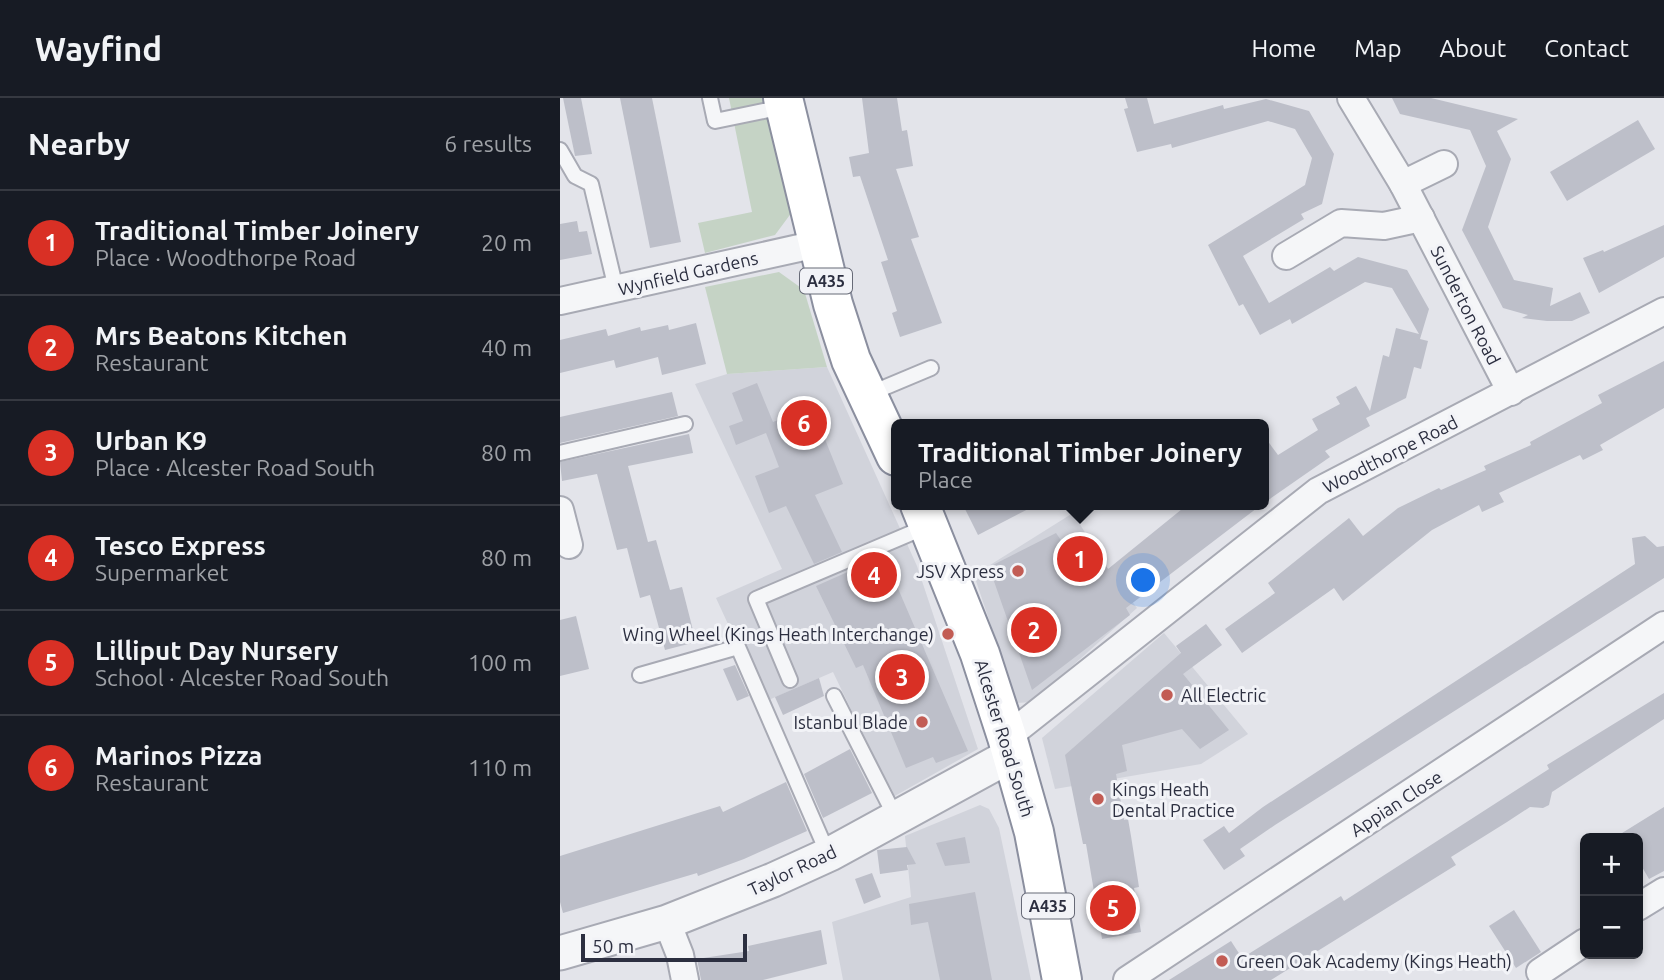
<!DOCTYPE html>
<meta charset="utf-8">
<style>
body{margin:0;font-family:Ubuntu,sans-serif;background:#20242c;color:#f1f3f6}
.controls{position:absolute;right:21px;bottom:21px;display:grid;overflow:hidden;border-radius:10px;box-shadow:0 4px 10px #0003}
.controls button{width:63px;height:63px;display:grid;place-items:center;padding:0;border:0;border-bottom:2px solid #363941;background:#171b24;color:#f1f3f6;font:35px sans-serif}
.scale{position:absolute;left:21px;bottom:18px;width:166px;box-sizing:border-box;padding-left:7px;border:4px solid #2c2f40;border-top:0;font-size:19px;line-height:24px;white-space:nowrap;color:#2c2f40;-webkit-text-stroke:5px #f2f3f7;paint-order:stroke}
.you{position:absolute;left:584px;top:483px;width:24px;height:24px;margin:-18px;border:5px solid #fff;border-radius:50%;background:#1a73e8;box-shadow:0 0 0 10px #1a73e833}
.badge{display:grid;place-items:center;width:46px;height:46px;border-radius:50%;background:#d93025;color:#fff;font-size:23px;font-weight:700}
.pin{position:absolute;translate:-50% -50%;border:4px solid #fff;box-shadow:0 2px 7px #0006}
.popup{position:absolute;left:331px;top:321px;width:378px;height:91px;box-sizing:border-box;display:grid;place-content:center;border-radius:10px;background:#171b24;filter:drop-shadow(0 2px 5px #0005);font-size:23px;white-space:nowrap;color:#9ea1a6}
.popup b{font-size:26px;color:#f1f3f6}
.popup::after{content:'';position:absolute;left:50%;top:100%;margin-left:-14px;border:14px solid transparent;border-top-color:#171b24}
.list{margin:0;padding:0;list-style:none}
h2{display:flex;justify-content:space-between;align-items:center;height:91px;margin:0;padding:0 28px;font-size:30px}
h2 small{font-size:23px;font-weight:400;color:#9ea1a6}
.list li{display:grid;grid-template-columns:46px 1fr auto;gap:21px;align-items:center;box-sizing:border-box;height:105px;padding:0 28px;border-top:2px solid #363941}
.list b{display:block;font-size:26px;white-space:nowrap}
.list p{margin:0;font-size:23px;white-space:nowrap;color:#9ea1a6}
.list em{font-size:23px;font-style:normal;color:#9ea1a6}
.map{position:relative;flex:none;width:1104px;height:882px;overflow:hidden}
header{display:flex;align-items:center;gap:42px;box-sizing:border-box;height:98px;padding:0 35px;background:#171b24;border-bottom:2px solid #363941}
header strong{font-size:33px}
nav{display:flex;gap:38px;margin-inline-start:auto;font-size:24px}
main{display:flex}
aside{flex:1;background:#171b24}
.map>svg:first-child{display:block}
.built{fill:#d1d3db}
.green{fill:#c5d3c5}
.building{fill:#bdbfc9}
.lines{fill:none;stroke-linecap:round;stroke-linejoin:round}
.service-casing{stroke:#a8aab4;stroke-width:18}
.minor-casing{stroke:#a8aab4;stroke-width:30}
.tertiary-casing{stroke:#a8aab4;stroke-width:37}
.trunk-casing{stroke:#8b8f9f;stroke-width:42}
.service{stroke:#f5f6f8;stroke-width:14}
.minor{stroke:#f5f6f8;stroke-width:26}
.tertiary{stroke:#f5f6f8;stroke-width:33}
.trunk{stroke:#fff;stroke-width:38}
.poi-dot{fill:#c25c54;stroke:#f2f3f7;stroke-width:2.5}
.labels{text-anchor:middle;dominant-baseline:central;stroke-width:6;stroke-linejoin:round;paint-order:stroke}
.shield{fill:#f2f3f7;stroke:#676a77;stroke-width:2}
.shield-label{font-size:16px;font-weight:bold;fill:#2c2f40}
.street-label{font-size:18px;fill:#2c2f40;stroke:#f2f3f7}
.poi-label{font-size:18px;fill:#2c2f40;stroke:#f2f3f7;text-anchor:end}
</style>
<header>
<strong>Wayfind</strong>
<nav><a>Home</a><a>Map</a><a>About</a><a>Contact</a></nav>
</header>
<main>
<aside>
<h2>Nearby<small>6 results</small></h2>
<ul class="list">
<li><span class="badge">1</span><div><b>Traditional Timber Joinery</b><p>Place · Woodthorpe Road</p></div><em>20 m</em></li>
<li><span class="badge">2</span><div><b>Mrs Beatons Kitchen</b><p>Restaurant</p></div><em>40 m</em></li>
<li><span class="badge">3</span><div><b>Urban K9</b><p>Place · Alcester Road South</p></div><em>80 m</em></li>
<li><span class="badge">4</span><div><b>Tesco Express</b><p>Supermarket</p></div><em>80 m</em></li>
<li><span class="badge">5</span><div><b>Lilliput Day Nursery</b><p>School · Alcester Road South</p></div><em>100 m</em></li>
<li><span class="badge">6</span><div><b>Marinos Pizza</b><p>Restaurant</p></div><em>110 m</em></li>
</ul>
</aside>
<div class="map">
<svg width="1104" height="882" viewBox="0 0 1104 882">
<rect width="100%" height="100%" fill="#e3e4ea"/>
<g class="built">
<polygon points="267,269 357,468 418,651 333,699 273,574 204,604 156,500 222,471 135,286 167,276"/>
<polygon points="513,415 545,467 577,510 472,604 457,605 414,477"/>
<polygon points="604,535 688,636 641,666 495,691 482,640"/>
<polygon points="420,707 429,711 439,730 471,882 283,882 272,824 351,799 345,738"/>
</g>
<g class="green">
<polygon points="169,0 209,0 235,110 215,137 145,155 138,125 192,114"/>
<polygon points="219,174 244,192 267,269 167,276 145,189"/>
</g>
<g class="building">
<polygon points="3,0 21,0 32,56 15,58"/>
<polygon points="60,0 92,0 121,144 90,150"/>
<polygon points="302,0 337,0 342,33 347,32 353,68 336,71 359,139 351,141 382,225 340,239 332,215 337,213 321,164 328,162 300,78 293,79 289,59 309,55"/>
<polygon points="565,0 587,0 594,26 663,7 664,11 706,1 749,13 774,56 762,106 741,116 744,121 683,158 709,205 770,169 774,173 798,159 847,172 869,211 860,241 868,243 861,271 854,269 846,300 806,320 810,328 765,353 770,359 704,405 704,338 718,357 758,332 752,321 780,306 776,299 796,288 810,313 823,257 829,259 836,230 859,236 832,190 805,184 732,226 730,221 700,237 683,206 679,208 648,147 745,87 752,60 735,31 708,23 612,50 611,46 577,54 564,11 568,10"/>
<polygon points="832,0 871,0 958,21 937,33 951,61 928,129 954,182 993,190 990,208 1020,194 1030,215 1012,223 987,223 962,220 968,217 943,210 902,132 926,68 910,32 840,16"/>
<polygon points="1078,22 1095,51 1007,103 990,74"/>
<polygon points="17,123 19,134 27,133 32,156 0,162 0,126"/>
<polygon points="1104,127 1104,159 1039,195 1023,160 1043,152 1044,154"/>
<polygon points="136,225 146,266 102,277 98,259 56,270 54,262 0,275 0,242 46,231 48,238 80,229 81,233 108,227 109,232"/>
<polygon points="1104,263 1104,310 1040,347 1043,352 1023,362 1020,357 939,395 944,404 922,414 919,407 872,432 783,503 774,490 682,555 665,531 715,495 708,485 789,420 803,438 838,410 879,390 881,392 926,372 924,368 971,347 970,344 1042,305 1038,297"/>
<polygon points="197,285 213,324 252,309 283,386 255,397 282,454 254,466 226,408 209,415 195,378 219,369 206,335 176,347 169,328 183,323 172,295"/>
<polygon points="112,294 118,318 0,345 0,319"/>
<polygon points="129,336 133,355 68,368 88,444 96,442 110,492 122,489 136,544 105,552 90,497 80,500 67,450 57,452 37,376 2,383 0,364"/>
<polygon points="403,407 476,407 418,437"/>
<polygon points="627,407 701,407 566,510 570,517 472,592 429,469 496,435 509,454 527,441 548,471"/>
<polygon points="1085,438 1097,449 1104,448 1104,480 715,727 680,751 685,758 664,772 643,742 664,728 669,735 703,709 1075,466 1072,440"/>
<polygon points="324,458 408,653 376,665 373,659 346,670 303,567 296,570 256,488"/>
<polygon points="16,518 29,571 0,578 0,522"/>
<polygon points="646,526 662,547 623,576 669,632 640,651 622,631 562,647 567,673 556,676 564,722 568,721 571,738 579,789 574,790 581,834 542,841 526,746 523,746 505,657 621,555 616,548"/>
<polygon points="175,567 189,598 177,603 163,571"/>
<polygon points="259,580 264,598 223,617 215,599"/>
<polygon points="1104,595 1104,621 992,694 989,707 983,710 970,709 947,724 891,759 896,767 711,882 609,882 671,843 682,860 781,798 784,803 989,671 987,667"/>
<polygon points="290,651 312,695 263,720 244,676"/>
<polygon points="226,684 247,733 184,761 138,778 137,775 3,815 0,804 0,758 160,708 163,714"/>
<polygon points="1104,709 1104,773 1089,781 1078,762 1078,740 1054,740"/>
<polygon points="405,739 410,765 385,768 376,745"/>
<polygon points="347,749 356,766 347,767 348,772 320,776 317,752"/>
<polygon points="312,775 321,799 304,806 295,781"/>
<polygon points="415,794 432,882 380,882 368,824 351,827 349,806"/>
<polygon points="954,812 981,854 956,870 929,828"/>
<polygon points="261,832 267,866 203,882 141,882 137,861 189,853 188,848"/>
</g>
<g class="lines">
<g class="service-casing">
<g id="service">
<polyline points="150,0 155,23 223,9"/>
<polyline points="0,52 15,78 31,86 56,191"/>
<polyline points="309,296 371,270"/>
<polyline points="0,355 125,326"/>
<polyline points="80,577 178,549 268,756"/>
<polyline points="230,582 196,501 368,428"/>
<polyline points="274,598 336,720"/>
</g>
</g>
<g class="minor-casing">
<g id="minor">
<polyline points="791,0 843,86 951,294"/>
<polyline points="843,86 884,66"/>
<polyline points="726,158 781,125 824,128 861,120"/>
<polyline points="0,203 257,146"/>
<polyline points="0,412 9,447"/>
<polyline points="447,639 758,393 1104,213"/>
<polyline points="1078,809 1104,793"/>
<polyline points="107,824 120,857 125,882"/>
<polyline points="980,874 1025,844"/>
<polyline points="567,882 1104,527"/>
</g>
</g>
<g class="tertiary-casing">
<polyline id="tertiary" points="0,855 107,824 213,782 270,756 451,657"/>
</g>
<g class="trunk-casing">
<g id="trunk">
<polyline points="223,0 273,206 291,262 336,358"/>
<polyline points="360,407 420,556 447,639 474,734 502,882"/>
</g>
</g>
<use href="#service" class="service"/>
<use href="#minor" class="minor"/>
<use href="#tertiary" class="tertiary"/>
<use href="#trunk" class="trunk"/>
</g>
<g class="poi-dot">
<circle cx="458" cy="473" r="7"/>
<circle cx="388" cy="536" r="7"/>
<circle cx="607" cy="597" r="7"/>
<circle cx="362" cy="624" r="7"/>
<circle cx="538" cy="701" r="7"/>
<circle cx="662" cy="863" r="7"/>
</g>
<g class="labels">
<g class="shield">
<rect x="240" y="170.5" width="52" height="25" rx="5"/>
<rect x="462" y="795.5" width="52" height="25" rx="5"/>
</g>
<g class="shield-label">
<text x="266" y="183">A435</text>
<text x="488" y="808">A435</text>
</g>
<g class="street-label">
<text transform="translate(128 175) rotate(-13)">Wynfield Gardens</text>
<text transform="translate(906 207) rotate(63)">Sunderton Road</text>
<text transform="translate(830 356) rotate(-27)">Woodthorpe Road</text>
<text transform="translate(445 640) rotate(73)">Alcester Road South</text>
<text transform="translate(836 705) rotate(-33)">Appian Close</text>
<text transform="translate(232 772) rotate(-25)">Taylor Road</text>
</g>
<g class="poi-label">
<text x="444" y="473">JSV Xpress</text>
<text x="374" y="536">Wing Wheel (Kings Heath Interchange)</text>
<text x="621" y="597" text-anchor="start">All Electric</text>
<text x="348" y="624">Istanbul Blade</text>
<text x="552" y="691" text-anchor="start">Kings Heath<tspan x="552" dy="21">Dental Practice</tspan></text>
<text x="676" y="863" text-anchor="start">Green Oak Academy (Kings Heath)</text>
</g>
</g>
</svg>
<div class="controls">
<button>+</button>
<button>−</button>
</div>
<div class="scale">50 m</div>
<div class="you"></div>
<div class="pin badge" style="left:520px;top:461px">1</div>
<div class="popup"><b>Traditional Timber Joinery</b>Place</div>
<div class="pin badge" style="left:474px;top:532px">2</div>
<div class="pin badge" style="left:342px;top:579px">3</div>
<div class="pin badge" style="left:314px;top:477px">4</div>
<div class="pin badge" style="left:553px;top:810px">5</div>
<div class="pin badge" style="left:244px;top:325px">6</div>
</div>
</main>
